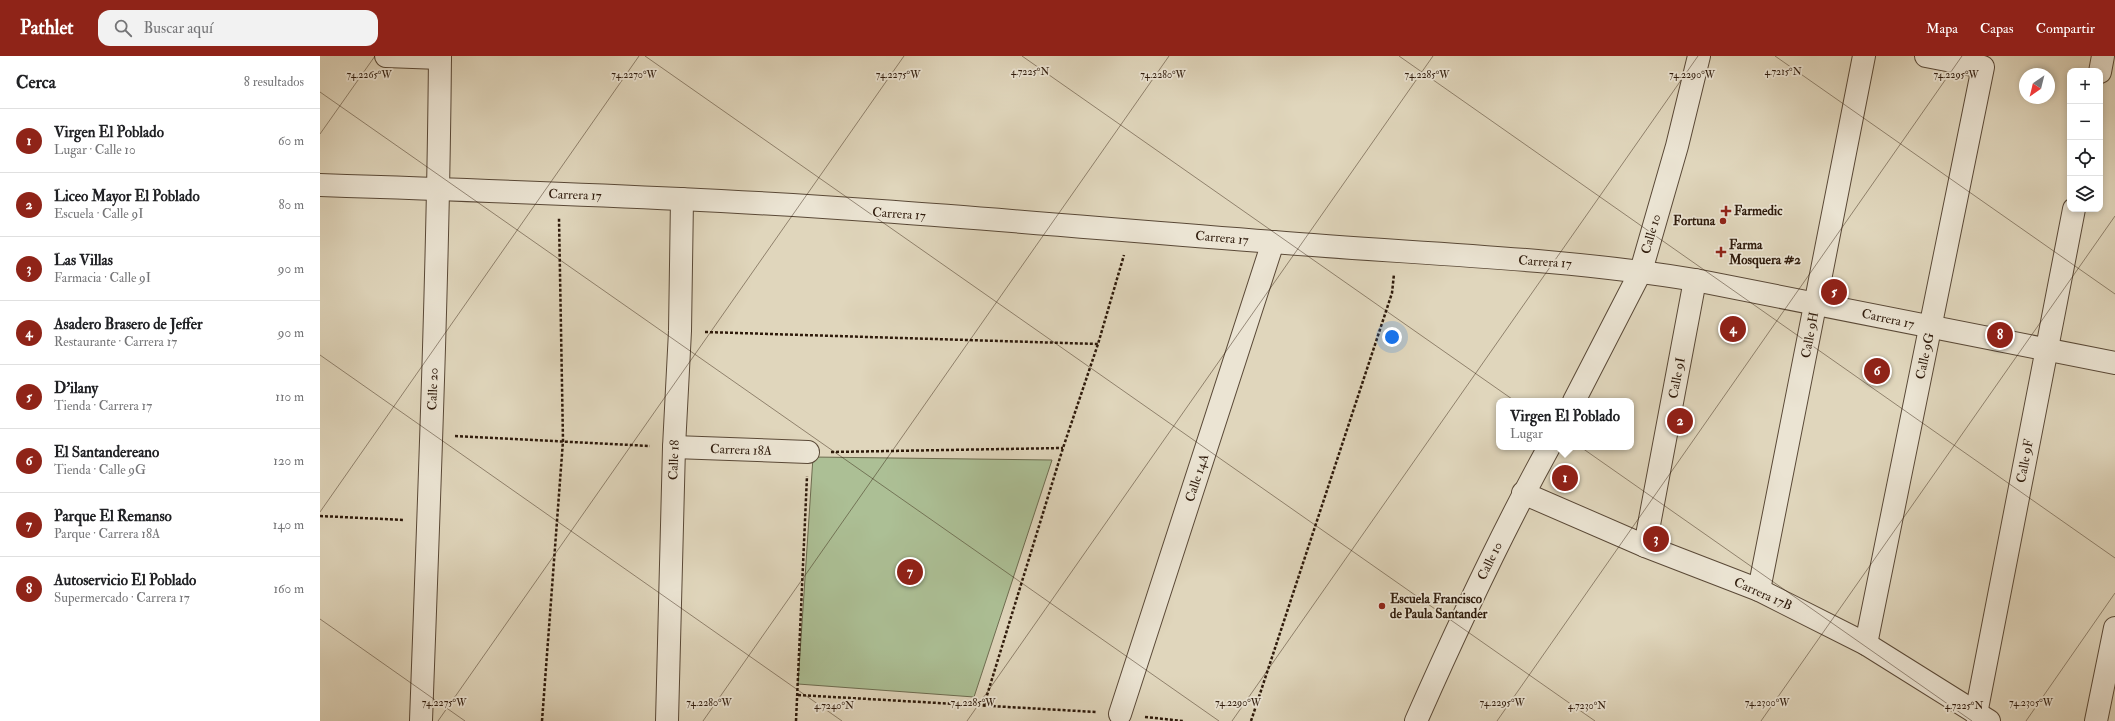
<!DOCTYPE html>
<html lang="es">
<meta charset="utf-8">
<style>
body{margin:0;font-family:"IM FELL Double Pica",serif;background:#f2f2f2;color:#202124}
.controls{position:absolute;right:12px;top:12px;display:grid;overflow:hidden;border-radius:8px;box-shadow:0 2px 6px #0003}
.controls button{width:36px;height:36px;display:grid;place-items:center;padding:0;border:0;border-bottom:1px solid #e0e0e0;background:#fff;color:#202124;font:20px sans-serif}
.compass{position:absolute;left:1699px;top:12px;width:36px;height:36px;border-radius:50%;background:#fff;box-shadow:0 2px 6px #0003;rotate:215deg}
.you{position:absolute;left:1072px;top:281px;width:14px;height:14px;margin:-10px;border:3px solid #fff;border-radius:50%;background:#1a73e8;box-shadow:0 0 0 6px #1a73e833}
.badge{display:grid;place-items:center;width:26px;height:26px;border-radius:50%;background:#8f2418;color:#fff;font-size:13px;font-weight:700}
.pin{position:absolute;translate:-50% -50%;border:2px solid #fff;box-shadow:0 1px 4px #0006}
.popup{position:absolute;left:1176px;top:342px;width:138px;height:52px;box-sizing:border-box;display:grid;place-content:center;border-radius:8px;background:#fff;filter:drop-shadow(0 1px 3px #0005);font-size:13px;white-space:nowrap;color:#757577}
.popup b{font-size:15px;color:#202124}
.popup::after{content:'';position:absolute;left:50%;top:100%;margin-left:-8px;border:8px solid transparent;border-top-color:#fff}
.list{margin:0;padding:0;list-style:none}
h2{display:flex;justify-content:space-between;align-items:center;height:52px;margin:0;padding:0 16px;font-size:17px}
h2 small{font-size:13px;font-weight:400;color:#757577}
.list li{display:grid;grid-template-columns:26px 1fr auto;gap:12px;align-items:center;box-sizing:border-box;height:64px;padding:0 16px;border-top:1px solid #e0e0e0}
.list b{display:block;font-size:15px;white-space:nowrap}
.list p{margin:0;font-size:13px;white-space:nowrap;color:#757577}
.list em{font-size:13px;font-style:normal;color:#757577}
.icon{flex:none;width:22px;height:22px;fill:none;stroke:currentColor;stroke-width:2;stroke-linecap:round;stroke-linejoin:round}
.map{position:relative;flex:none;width:1795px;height:665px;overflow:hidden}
header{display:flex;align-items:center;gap:24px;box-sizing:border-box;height:56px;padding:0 20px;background:#8f2418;color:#fff}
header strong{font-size:19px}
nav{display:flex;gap:22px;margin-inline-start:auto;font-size:14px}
.search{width:280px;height:36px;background:#f2f2f2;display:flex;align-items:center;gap:10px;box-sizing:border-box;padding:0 14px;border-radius:12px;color:#757577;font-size:15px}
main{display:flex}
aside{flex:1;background:#fff}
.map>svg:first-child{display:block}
.green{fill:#acbf95;stroke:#6d6c50}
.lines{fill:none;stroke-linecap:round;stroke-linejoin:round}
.minor-casing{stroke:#5a4937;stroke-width:24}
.path{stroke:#2e1a0b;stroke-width:2.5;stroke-dasharray:3 2;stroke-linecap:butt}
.minor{stroke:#ebe4d3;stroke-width:22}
.ticks{fill:none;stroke:#2e1a0b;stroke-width:1;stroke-opacity:0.45}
.poi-dot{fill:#8f2418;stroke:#ebe4d3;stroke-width:1.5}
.labels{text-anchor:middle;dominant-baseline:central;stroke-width:3.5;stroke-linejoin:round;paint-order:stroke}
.street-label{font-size:13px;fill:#2e1a0b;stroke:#ebe4d3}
.poi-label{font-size:13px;font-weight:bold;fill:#2e1a0b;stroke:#ebe4d3;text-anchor:start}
.ticks-label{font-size:10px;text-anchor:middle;fill:#2e1a0b;stroke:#ebe4d3;stroke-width:3.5;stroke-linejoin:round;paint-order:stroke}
</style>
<header>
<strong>Pathlet</strong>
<div class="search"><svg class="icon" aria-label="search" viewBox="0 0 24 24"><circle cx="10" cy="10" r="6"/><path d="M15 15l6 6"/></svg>Buscar aquí</div>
<nav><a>Mapa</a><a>Capas</a><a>Compartir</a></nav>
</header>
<main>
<aside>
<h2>Cerca<small>8 resultados</small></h2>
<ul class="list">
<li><span class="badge">1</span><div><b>Virgen El Poblado</b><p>Lugar · Calle 10</p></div><em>60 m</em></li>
<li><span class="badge">2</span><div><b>Liceo Mayor El Poblado</b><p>Escuela · Calle 9I</p></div><em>80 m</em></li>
<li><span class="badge">3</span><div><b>Las Villas</b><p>Farmacia · Calle 9I</p></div><em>90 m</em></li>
<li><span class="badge">4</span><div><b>Asadero Brasero de Jeffer</b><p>Restaurante · Carrera 17</p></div><em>90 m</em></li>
<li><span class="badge">5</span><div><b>D'ilany</b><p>Tienda · Carrera 17</p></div><em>110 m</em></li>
<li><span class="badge">6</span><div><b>El Santandereano</b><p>Tienda · Calle 9G</p></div><em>120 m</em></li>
<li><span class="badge">7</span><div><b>Parque El Remanso</b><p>Parque · Carrera 18A</p></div><em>140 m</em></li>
<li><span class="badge">8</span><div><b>Autoservicio El Poblado</b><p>Supermercado · Carrera 17</p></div><em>160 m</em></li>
</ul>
</aside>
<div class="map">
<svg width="1795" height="665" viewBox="0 0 1795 665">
<rect width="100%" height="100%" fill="#e0d6bc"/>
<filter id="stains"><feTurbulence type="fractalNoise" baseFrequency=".005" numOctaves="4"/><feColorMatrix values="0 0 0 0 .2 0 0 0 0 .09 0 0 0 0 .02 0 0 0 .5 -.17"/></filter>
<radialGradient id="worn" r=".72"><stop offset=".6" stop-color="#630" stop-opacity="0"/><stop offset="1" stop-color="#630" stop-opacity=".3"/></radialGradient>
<polygon class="green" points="493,401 732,404 654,641 478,628"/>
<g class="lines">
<g class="minor-casing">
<g id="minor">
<polyline points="66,0 120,2"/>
<polyline points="1780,16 1783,0"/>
<path d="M 0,129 C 120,133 240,137 360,143 C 558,152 756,171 954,186 C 1095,198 1236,201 1375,224 L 1795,307"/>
<polyline points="1254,345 1321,215 1357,90 1379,0"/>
<polyline points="354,391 488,396"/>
<polyline points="1203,437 1325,490 1439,534 1546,588 1669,665"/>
<polyline points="1325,490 1375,224"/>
<polyline points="1439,534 1544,0"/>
<polyline points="1546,588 1663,11 1606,0"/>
<polyline points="800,658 953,186"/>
<polyline points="1656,658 1754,153"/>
<path d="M 101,665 C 109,443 118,222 120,0"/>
<polyline points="347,665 354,391 360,275 362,143"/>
<path d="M 1096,665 C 1137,572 1180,480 1229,391"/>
<polyline points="1776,665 1795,572"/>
</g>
</g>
<g class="path">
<polyline points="385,276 778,288"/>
<polyline points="135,380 330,390"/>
<polyline points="511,396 743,392"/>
<polyline points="0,460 84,464"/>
<polyline points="478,639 776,656"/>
<polyline points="664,649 743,392 778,288 804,199"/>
<polyline points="825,661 863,665"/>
<polyline points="222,665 243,385 239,162"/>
<polyline points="476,665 487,420"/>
<polyline points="931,665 1072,237 1074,218"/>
</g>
<use href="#minor" class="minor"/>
</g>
<path class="ticks" d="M 325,0 L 1275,665M 702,0 L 1652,665M 1079,0 L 1795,502M 1455,0 L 1795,238M 0,36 L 899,665M 0,78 L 55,0M 0,299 L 522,665M 0,456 L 319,0M 0,563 L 145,665M 118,665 L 584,0M 383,665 L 849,0M 647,665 L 1113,0M 912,665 L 1378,0M 1177,665 L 1642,0M 1441,665 L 1795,160M 1706,665 L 1795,537"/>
<g class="poi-dot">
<path d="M1404 149h4v4h4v4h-4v4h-4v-4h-4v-4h4z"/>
<circle cx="1403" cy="165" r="4"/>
<path d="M1399 190h4v4h4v4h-4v4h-4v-4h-4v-4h4z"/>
<circle cx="1062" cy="550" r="4"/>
</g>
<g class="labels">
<g class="street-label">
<text transform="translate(255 139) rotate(2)">Carrera 17</text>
<text transform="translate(579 158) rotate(4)">Carrera 17</text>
<text transform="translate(1331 178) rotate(-74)">Calle 10</text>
<text transform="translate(902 182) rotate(5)">Carrera 17</text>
<text transform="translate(1225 206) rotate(4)">Carrera 17</text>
<text transform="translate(1568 263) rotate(12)">Carrera 17</text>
<text transform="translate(1490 279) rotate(-79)">Calle 9H</text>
<text transform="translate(1605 300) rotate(-78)">Calle 9G</text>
<text transform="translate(1357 322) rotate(-79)">Calle 9I</text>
<text transform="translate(113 333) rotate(-88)">Calle 20</text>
<text transform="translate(421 394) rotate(2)">Carrera 18A</text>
<text transform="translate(354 404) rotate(-88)">Calle 18</text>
<text transform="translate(1705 405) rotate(-79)">Calle 9F</text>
<text transform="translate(877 422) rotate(-72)">Calle 14A</text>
<text transform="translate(1170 505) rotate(-64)">Calle 10</text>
<text transform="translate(1443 538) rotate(24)">Carrera 17B</text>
</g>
<g class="poi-label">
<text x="1414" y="155">Farmedic</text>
<text x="1395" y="165" text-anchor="end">Fortuna</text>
<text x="1409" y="189">Farma<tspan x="1409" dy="15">Mosquera #2</tspan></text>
<text x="1070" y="543">Escuela Francisco<tspan x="1070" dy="15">de Paula Santander</tspan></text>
</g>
</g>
<g class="ticks-label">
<text x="710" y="19">4.7225°N</text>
<text x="1463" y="19">4.7215°N</text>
<text x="49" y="22">74.2265°W</text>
<text x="314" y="22">74.2270°W</text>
<text x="578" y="22">74.2275°W</text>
<text x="843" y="22">74.2280°W</text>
<text x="1107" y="22">74.2285°W</text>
<text x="1372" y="22">74.2290°W</text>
<text x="1636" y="22">74.2295°W</text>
<text x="124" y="650">74.2275°W</text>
<text x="389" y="650">74.2280°W</text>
<text x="653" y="650">74.2285°W</text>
<text x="918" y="650">74.2290°W</text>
<text x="1182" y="650">74.2295°W</text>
<text x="1447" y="650">74.2300°W</text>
<text x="1711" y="650">74.2305°W</text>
<text x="514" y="653">4.7240°N</text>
<text x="1267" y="653">4.7230°N</text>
<text x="1644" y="653">4.7225°N</text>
</g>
<rect width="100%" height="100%" filter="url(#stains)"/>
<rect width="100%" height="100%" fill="url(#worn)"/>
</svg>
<div class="controls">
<button>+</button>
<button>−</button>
<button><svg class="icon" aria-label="locate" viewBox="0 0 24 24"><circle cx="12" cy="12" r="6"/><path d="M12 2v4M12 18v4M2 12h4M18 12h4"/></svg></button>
<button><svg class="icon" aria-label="layers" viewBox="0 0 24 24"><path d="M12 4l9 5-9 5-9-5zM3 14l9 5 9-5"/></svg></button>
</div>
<svg class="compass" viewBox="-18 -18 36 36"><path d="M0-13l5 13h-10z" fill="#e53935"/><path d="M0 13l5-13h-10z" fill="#757577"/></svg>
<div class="you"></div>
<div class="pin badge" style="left:1245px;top:422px">1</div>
<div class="popup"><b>Virgen El Poblado</b>Lugar</div>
<div class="pin badge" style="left:1360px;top:365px">2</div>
<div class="pin badge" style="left:1336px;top:483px">3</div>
<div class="pin badge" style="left:1413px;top:273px">4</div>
<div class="pin badge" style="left:1514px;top:236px">5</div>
<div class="pin badge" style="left:1557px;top:315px">6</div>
<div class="pin badge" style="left:590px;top:516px">7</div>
<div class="pin badge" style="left:1680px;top:279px">8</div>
</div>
</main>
